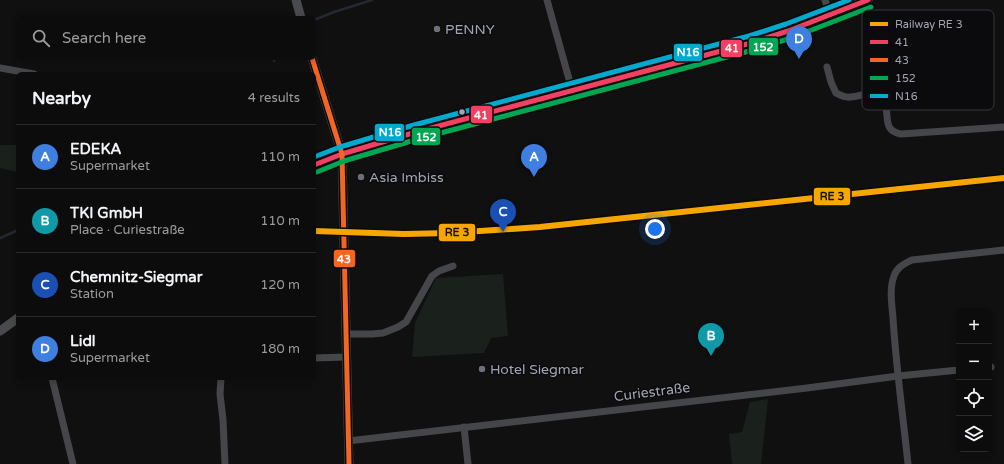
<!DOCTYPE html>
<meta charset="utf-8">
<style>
body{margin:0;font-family:"Varela Round",sans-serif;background:#151515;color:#f1f3f6}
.controls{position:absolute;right:12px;bottom:12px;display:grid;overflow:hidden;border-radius:6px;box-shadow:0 2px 6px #0003}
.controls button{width:36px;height:36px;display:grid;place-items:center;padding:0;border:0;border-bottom:1px solid #2c2c2d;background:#0c0c0c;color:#f1f3f6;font:20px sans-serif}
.you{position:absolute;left:655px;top:229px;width:14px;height:14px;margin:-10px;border:3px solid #fff;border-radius:50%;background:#1a73e8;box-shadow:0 0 0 6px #1a73e833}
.badge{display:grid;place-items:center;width:26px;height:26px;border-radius:50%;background:#b45309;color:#fff;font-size:13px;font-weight:700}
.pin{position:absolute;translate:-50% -33px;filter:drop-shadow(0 1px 2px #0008)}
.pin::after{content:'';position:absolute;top:21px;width:14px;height:12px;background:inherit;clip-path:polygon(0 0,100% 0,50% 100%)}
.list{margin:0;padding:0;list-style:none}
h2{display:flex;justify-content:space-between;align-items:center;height:52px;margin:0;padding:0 16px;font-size:17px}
h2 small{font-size:13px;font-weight:400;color:#9a9b9d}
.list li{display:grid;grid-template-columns:26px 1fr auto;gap:12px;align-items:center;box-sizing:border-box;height:64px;padding:0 16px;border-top:1px solid #2c2c2d}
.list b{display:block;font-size:15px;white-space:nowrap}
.list p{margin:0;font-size:13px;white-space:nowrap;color:#9a9b9d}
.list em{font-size:13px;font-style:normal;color:#9a9b9d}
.icon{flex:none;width:22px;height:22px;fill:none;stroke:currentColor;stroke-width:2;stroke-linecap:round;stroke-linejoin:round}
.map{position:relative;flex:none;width:1004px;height:464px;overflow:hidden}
.search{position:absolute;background:#0c0c0c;box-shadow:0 2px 6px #0003;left:16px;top:16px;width:300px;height:44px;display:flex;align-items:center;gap:10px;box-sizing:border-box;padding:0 14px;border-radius:6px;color:#9a9b9d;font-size:15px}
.panel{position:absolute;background:#0c0c0c;box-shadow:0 2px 6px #0003;left:16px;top:72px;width:300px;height:308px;border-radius:6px}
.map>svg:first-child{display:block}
.green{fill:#1a201b}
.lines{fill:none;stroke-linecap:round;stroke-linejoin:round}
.stream{stroke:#242931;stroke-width:2.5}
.street{stroke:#454649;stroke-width:7}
.secondary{stroke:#494a4d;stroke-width:9}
.bus-1-casing{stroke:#0b0a0c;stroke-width:8}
.bus-2-casing{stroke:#0b0a0c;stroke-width:8}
.bus-3-casing{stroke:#0b0a0c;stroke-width:8}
.bus-4-casing{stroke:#0b0a0c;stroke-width:8}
.bus-1{stroke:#f24062;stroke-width:5}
.bus-2{stroke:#f26522;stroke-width:5}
.bus-3{stroke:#00a651;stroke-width:5}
.bus-4{stroke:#00a9ce;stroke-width:5}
.rail-1-casing{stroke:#0b0a0c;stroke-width:9}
.rail-1{stroke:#f7a600;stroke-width:6}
.poi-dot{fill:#6e7079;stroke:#0b0a0c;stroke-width:1.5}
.bus-dot{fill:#a1a4b1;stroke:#0b0a0c;stroke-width:1.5}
.labels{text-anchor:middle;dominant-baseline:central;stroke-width:3;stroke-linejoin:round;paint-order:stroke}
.poi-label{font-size:14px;fill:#a1a4b1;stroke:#0b0a0c;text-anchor:start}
.street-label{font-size:14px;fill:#a1a4b1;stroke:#0b0a0c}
.key{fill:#0b0a0c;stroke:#38383e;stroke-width:1}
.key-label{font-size:11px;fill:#a1a4b1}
.line-badge{stroke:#0b0a0c;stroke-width:1.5}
.badge-label{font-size:11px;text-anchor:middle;font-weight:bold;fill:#fff}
.pale-badge-label{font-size:11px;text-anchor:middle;font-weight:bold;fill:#111}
</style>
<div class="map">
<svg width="1004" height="464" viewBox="0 0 1004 464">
<rect width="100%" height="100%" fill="#101010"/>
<g class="green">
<polygon points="0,145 18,145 18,172 0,168"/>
<polygon points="503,274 508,336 491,338 484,353 412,357 415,323 436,278"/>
<polygon points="768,399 761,464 732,464 729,434 742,432 750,402"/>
</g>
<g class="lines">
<g class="stream">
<polyline points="314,20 334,12 372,0"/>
<polyline points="274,61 275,58"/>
<polyline points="0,238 18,230"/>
</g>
<g class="street">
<polyline points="547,0 572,90"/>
<polyline points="825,0 830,14"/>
<path d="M 827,67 L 831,82 L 836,93 C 840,95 845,98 850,97 C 863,97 867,89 880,98 C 894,108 878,130 901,134 L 1004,127"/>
<polyline points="0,68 34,74"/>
<polyline points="346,334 372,334 383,333 398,327 406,322 432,276 439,271 453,266"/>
<polyline points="314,358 346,357"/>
<polyline points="989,367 991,367"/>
<polyline points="52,378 73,464"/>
<polyline points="221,378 220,394 223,420 225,464"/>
<polyline points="464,427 468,464"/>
<polyline points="348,441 807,388 898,376 959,370"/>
<path d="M 908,464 C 903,416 896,367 893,318 C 892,305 889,289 894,276 C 897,267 904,264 912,260 L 1004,250"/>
</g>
<g class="secondary">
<polyline points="296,0 301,18"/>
<polyline points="312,58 342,154 349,464"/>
<polyline points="314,165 342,154 416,132 751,43 788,31 868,0"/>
<polyline points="0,331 18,318"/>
</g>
<g class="bus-1-casing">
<polyline id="bus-1" points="314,165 342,154 416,132 751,43 788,31 868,0"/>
</g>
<g class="bus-2-casing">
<polyline id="bus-2" points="312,58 342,154 349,464"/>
</g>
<g class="bus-3-casing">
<polyline id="bus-3" points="317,172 344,161 418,139 753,50 791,38 871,7"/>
</g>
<g class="bus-4-casing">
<polyline id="bus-4" points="314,157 340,147 414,125 749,36 786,24 849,0"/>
</g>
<use href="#bus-1" class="bus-1"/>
<use href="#bus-2" class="bus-2"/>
<use href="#bus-3" class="bus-3"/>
<use href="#bus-4" class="bus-4"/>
<g class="rail-1-casing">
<polyline id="rail-1" points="314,231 404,234 450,233 540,227 1004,178"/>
</g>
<use href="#rail-1" class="rail-1"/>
</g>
<g class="poi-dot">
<circle cx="437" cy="29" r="4"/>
<circle cx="361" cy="177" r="4"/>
<circle cx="482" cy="369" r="4"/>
</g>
<circle class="bus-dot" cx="462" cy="112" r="3.5"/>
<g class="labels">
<g class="poi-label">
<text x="445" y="29">PENNY</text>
<text x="369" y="177">Asia Imbiss</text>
<text x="490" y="369">Hotel Siegmar</text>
</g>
<g class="street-label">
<text transform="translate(652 392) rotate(-7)">Curiestraße</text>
</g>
</g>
<rect x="862" y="10" width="132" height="100" rx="6" class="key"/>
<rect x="870" y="22" width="18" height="4" fill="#f7a600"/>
<rect x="870" y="40" width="18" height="4" fill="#f24062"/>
<rect x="870" y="58" width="18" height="4" fill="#f26522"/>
<rect x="870" y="76" width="18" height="4" fill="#00a651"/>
<rect x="870" y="94" width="18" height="4" fill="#00a9ce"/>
<g class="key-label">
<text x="895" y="28">Railway RE 3</text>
<text x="895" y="46">41</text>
<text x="895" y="64">43</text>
<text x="895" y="82">152</text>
<text x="895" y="100">N16</text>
</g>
<g class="line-badge">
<rect x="748" y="37" width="31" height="19" rx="4" fill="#00a651"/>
<rect x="720" y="39" width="23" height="19" rx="4" fill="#f24062"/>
<rect x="673" y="43" width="30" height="19" rx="4" fill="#00a9ce"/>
<rect x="470" y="105" width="23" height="19" rx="4" fill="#f24062"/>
<rect x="374" y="123" width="31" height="19" rx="4" fill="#00a9ce"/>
<rect x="411" y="127" width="30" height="19" rx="4" fill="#00a651"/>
<rect x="813" y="187" width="38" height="19" rx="4" fill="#f7a600"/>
<rect x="438" y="223" width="38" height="19" rx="4" fill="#f7a600"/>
<rect x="333" y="249" width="23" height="19" rx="4" fill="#f26522"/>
</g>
<g class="badge-label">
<text x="763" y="51">152</text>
<text x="732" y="52">41</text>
<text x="688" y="56">N16</text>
<text x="481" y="119">41</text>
<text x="390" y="136">N16</text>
<text x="426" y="141">152</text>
<text x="344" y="263">43</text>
</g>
<g class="pale-badge-label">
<text x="832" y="200">RE 3</text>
<text x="457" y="236">RE 3</text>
</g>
</svg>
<div class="controls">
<button>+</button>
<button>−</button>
<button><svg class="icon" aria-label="locate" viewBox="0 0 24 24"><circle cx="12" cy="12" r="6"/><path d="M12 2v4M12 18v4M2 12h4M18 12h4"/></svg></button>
<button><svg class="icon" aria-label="layers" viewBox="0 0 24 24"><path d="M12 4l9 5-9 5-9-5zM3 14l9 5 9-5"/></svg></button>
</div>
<div class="you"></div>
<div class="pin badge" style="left:534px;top:177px;background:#3f7fe0">A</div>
<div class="pin badge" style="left:711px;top:356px;background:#0f9aa8">B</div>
<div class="pin badge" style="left:503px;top:232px;background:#1a4fb4">C</div>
<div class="pin badge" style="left:799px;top:59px;background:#3f7fe0">D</div>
<div class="search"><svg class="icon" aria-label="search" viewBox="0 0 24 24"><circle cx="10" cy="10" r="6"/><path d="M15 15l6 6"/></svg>Search here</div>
<section class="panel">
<h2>Nearby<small>4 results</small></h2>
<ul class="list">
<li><span class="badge" style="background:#3f7fe0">A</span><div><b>EDEKA</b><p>Supermarket</p></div><em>110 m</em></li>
<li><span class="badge" style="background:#0f9aa8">B</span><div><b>TKI GmbH</b><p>Place · Curiestraße</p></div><em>110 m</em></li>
<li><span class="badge" style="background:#1a4fb4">C</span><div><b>Chemnitz-Siegmar</b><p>Station</p></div><em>120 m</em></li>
<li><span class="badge" style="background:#3f7fe0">D</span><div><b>Lidl</b><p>Supermarket</p></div><em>180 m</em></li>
</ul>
</section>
</div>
